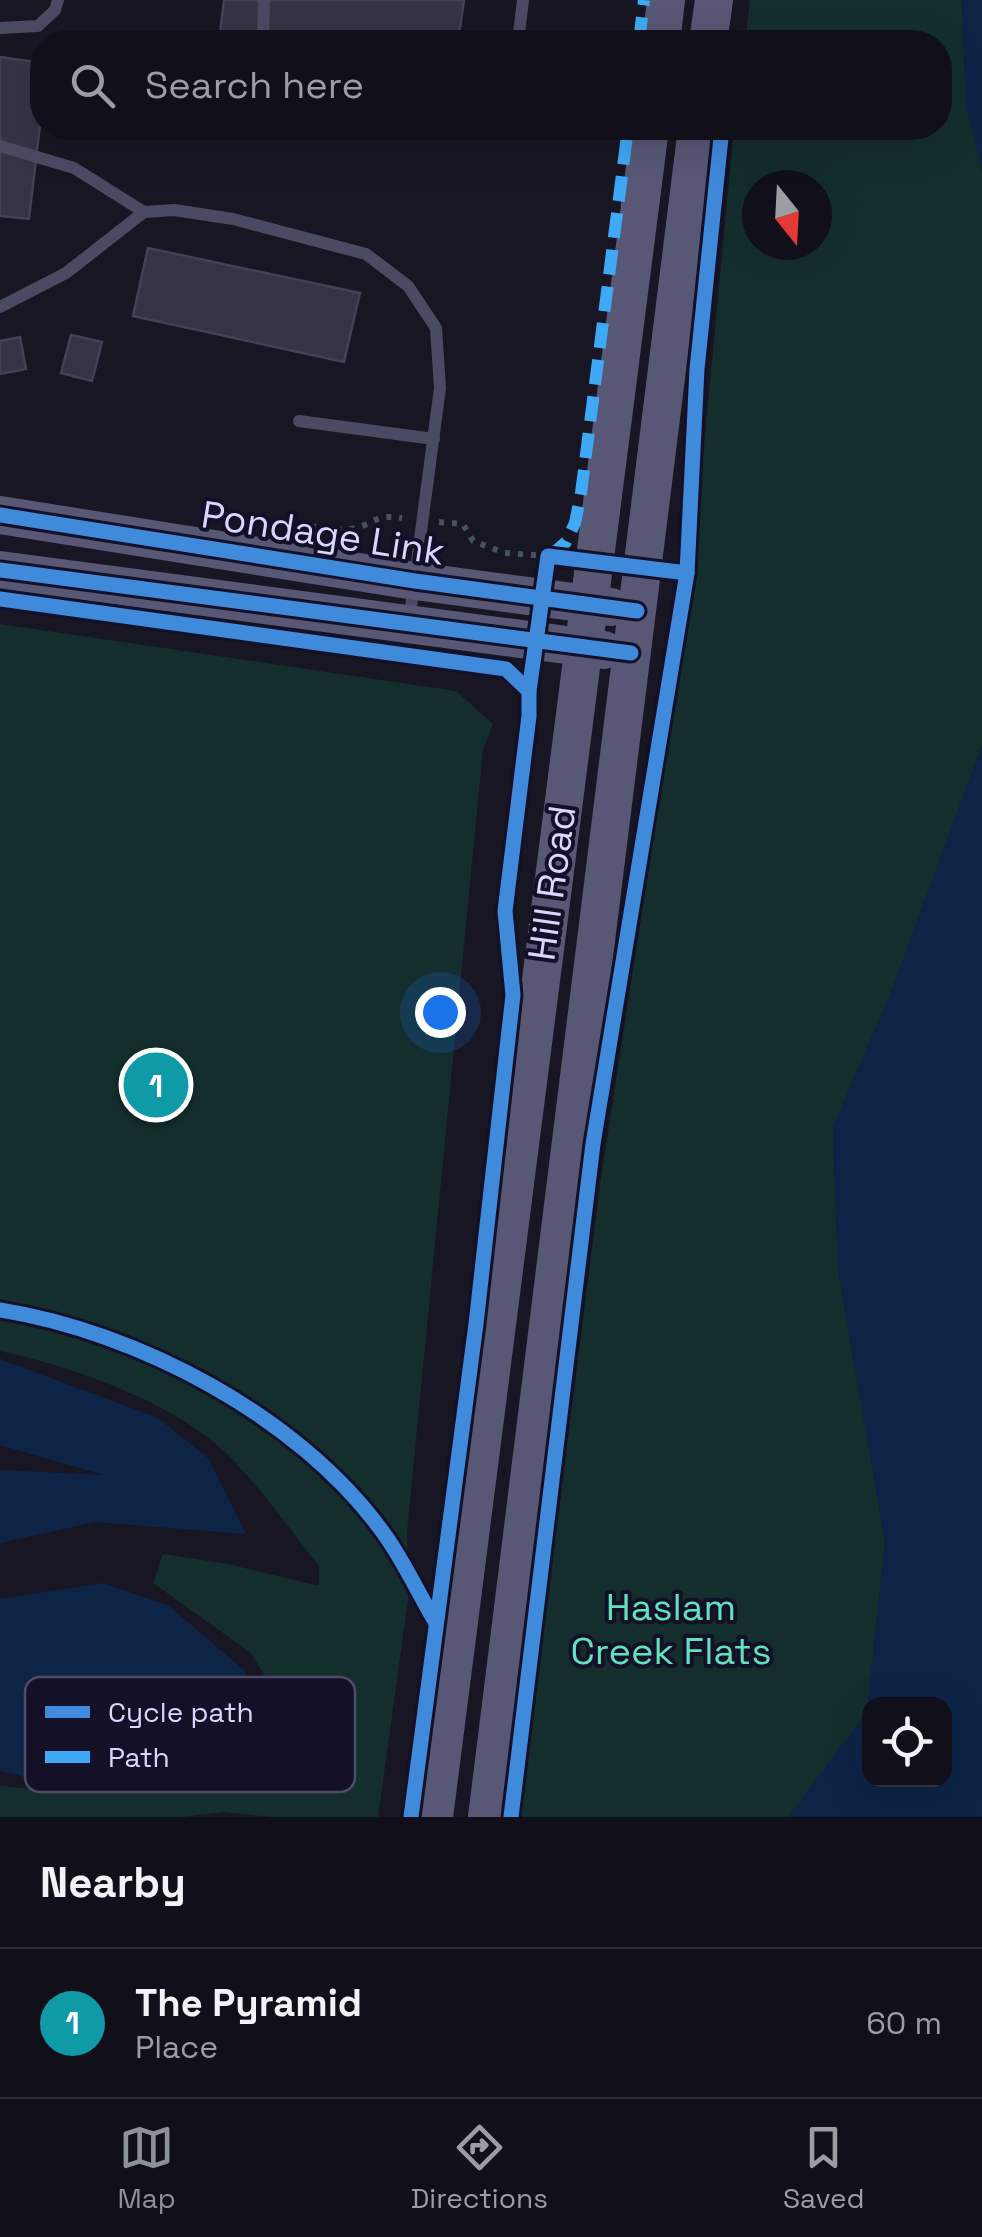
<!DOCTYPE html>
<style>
body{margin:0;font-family:"Space Grotesk",sans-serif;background:#1a1923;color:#f1f3f6}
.controls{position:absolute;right:30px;bottom:30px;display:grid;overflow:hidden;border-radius:20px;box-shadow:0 10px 40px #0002}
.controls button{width:90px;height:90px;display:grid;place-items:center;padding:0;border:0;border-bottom:2px solid #303039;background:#11101a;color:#f1f3f6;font:50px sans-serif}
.compass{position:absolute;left:742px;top:170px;width:90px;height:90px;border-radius:50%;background:#11101a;box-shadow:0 10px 40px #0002;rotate:162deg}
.you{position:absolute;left:440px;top:1012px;width:35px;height:35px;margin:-25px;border:8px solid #fff;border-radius:50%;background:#1a73e8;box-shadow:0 0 0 15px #1a73e833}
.badge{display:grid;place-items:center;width:65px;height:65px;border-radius:50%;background:#8c9099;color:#fff;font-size:32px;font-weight:700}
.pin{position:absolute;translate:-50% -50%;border:5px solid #fff;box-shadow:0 2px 10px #0006}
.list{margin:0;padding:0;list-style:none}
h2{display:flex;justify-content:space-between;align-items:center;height:130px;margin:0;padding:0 40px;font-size:42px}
h2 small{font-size:32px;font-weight:400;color:#9c9da2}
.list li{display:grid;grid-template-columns:65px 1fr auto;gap:30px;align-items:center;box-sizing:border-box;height:150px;padding:0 40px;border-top:2px solid #303039}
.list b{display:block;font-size:38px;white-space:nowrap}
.list p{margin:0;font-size:32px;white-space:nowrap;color:#9c9da2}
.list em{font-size:32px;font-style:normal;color:#9c9da2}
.icon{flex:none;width:55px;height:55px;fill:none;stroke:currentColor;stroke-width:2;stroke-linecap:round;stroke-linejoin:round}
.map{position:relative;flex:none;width:982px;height:1817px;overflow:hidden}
.search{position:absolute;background:#11101a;box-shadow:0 10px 40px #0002;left:30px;right:30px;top:30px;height:110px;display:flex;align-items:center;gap:25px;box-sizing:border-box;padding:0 35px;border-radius:40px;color:#9c9da2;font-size:38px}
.sheet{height:280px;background:#11101a}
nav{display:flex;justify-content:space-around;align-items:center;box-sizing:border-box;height:140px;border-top:2px solid #303039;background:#11101a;font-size:28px;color:#9c9da2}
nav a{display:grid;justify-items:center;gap:5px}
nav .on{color:#8c9099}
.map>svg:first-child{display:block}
.green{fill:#142e2e;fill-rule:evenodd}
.water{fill:#0d2447;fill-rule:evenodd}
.building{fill:#353445;stroke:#434156;stroke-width:2.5}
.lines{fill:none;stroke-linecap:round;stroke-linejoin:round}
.path{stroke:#455260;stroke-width:6;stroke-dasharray:5 8;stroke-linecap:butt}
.service{stroke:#4b4a63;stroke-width:12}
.secondary{stroke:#585776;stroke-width:38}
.quiet{stroke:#3fa9f5;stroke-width:12;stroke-dasharray:25 12;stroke-linecap:butt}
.cycleway-casing{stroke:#131028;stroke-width:21}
.cycleway{stroke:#408adc;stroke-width:15}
.labels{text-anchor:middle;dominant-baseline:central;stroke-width:8;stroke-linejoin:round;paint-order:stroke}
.street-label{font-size:38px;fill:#dad7ff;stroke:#131028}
.park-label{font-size:38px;fill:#61e1bd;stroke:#131028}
.key{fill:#131028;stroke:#4f4c68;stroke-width:2.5}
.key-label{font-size:28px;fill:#dad7ff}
</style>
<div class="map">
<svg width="982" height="1817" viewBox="0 0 982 1817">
<rect width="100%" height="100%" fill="#171622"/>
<g class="green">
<path d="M 750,0 L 962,0 L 966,105 L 982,170 L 982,745 L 890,995 L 833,1127 L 838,1269 L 885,1542 L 867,1712 L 788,1817 L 520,1817 L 600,1185 L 689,606 L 734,128 L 940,128 L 940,42 L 745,42 ZM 757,185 L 817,185 L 817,245 L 757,245 Z"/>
<path d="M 0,624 L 456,691 L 493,724 L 483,749 L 407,1532 L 409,1593 L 378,1817 L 272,1817 L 224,1812 L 182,1817 L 0,1817 L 0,1786 L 33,1789 L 138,1772 L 145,1741 L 295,1765 L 303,1761 L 295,1726 L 251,1653 L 153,1583 L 163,1554 L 228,1564 L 319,1586 L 319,1566 C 290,1530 263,1490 230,1457 C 179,1404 72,1366 0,1351 Z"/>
</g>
<g class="water">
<polygon points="962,0 982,0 982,170 966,105"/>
<path d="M 982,745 L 982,1817 L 788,1817 L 867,1712 L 885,1542 L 838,1269 L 833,1127 L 890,995 ZM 944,1704 L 944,1780 L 870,1780 L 870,1704 Z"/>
<polygon points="0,1359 158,1418 208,1458 246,1534 95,1522 0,1543 0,1470 104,1475 0,1445"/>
<polygon points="103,1583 169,1606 244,1670 274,1748 130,1726 128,1766 22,1776 0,1771 0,1599"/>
</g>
<g class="building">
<polygon points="224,0 464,0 458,42 219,42"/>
<polygon points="0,57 42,63 42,108 29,219 0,216"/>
<polygon points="148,248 360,293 344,362 133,316"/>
<polygon points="71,335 102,342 92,381 61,373"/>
<polygon points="20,337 26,369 0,374 0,341"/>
</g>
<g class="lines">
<g class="path">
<polyline points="439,522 463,524 473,541 505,553 548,556"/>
<path d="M 298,524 C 317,527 337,532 356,528 C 378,522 374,514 402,518"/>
</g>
<g class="service">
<polyline points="0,28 38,26 55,10 58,0"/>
<polyline points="263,42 264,0"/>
<polyline points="518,42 523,0"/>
<polyline points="0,146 74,168 144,212 174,210 233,219 366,254 408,286 436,328 440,388 409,622"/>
<polyline points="0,307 66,273 144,212"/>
<polyline points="299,421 434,439"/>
</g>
<g class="secondary">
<polyline points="661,42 666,0"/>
<polyline points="708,42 714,0"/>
<polyline points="0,515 415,581 611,607"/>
<polyline points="0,570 604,650"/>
<polyline points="434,1817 650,128"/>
<polyline points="487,1817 697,128"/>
</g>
<g class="quiet">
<polyline points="639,42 644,0"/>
<polyline points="548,558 566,542 575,523 581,493 628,128"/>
</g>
<g class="cycleway-casing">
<g id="cycleway">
<polyline points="0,515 415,581 637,611"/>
<polyline points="0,570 631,653"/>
<polyline points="0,599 506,669 529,691"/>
<path d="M 0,1310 C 138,1332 298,1416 382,1531 C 403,1559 418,1593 436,1623"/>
<polyline points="411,1817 476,1324 513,995 505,911 529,716 529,691 548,556 687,573"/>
<polyline points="511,1817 593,1144 687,573 697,369 722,128"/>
</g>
</g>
<use href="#cycleway" class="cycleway"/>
</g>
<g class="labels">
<g class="street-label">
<text transform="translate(323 533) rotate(9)">Pondage Link</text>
<text transform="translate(552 883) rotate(-82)">Hill Road</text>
</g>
<g class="park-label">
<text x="671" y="1607">Haslam<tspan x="671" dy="44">Creek Flats</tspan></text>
</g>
</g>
<rect x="25" y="1677" width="330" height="115" rx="15" class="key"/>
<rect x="45" y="1706" width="45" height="12" fill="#408adc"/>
<rect x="45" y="1751" width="45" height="12" fill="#3fa9f5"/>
<g class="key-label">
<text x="108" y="1722">Cycle path</text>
<text x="108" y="1767">Path</text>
</g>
</svg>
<div class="controls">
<button><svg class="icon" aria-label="locate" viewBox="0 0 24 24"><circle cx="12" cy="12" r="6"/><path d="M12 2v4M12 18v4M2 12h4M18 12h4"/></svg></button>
</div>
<svg class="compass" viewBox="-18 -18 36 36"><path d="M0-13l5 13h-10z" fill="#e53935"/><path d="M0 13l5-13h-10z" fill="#9c9da2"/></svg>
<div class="you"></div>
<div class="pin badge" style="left:156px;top:1085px;background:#0f9aa8">1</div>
<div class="search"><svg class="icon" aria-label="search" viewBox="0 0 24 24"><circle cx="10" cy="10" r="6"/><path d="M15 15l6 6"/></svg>Search here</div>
</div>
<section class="sheet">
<h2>Nearby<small></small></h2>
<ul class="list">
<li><span class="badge" style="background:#0f9aa8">1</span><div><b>The Pyramid</b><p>Place</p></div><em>60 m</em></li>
</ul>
</section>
<nav>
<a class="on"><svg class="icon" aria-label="map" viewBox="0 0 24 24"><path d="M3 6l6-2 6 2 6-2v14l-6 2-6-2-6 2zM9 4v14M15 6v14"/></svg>Map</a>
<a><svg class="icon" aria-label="directions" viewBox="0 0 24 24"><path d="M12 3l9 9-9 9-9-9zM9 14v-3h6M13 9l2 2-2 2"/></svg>Directions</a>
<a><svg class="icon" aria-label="saved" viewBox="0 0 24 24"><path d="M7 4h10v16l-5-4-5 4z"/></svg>Saved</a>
</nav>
